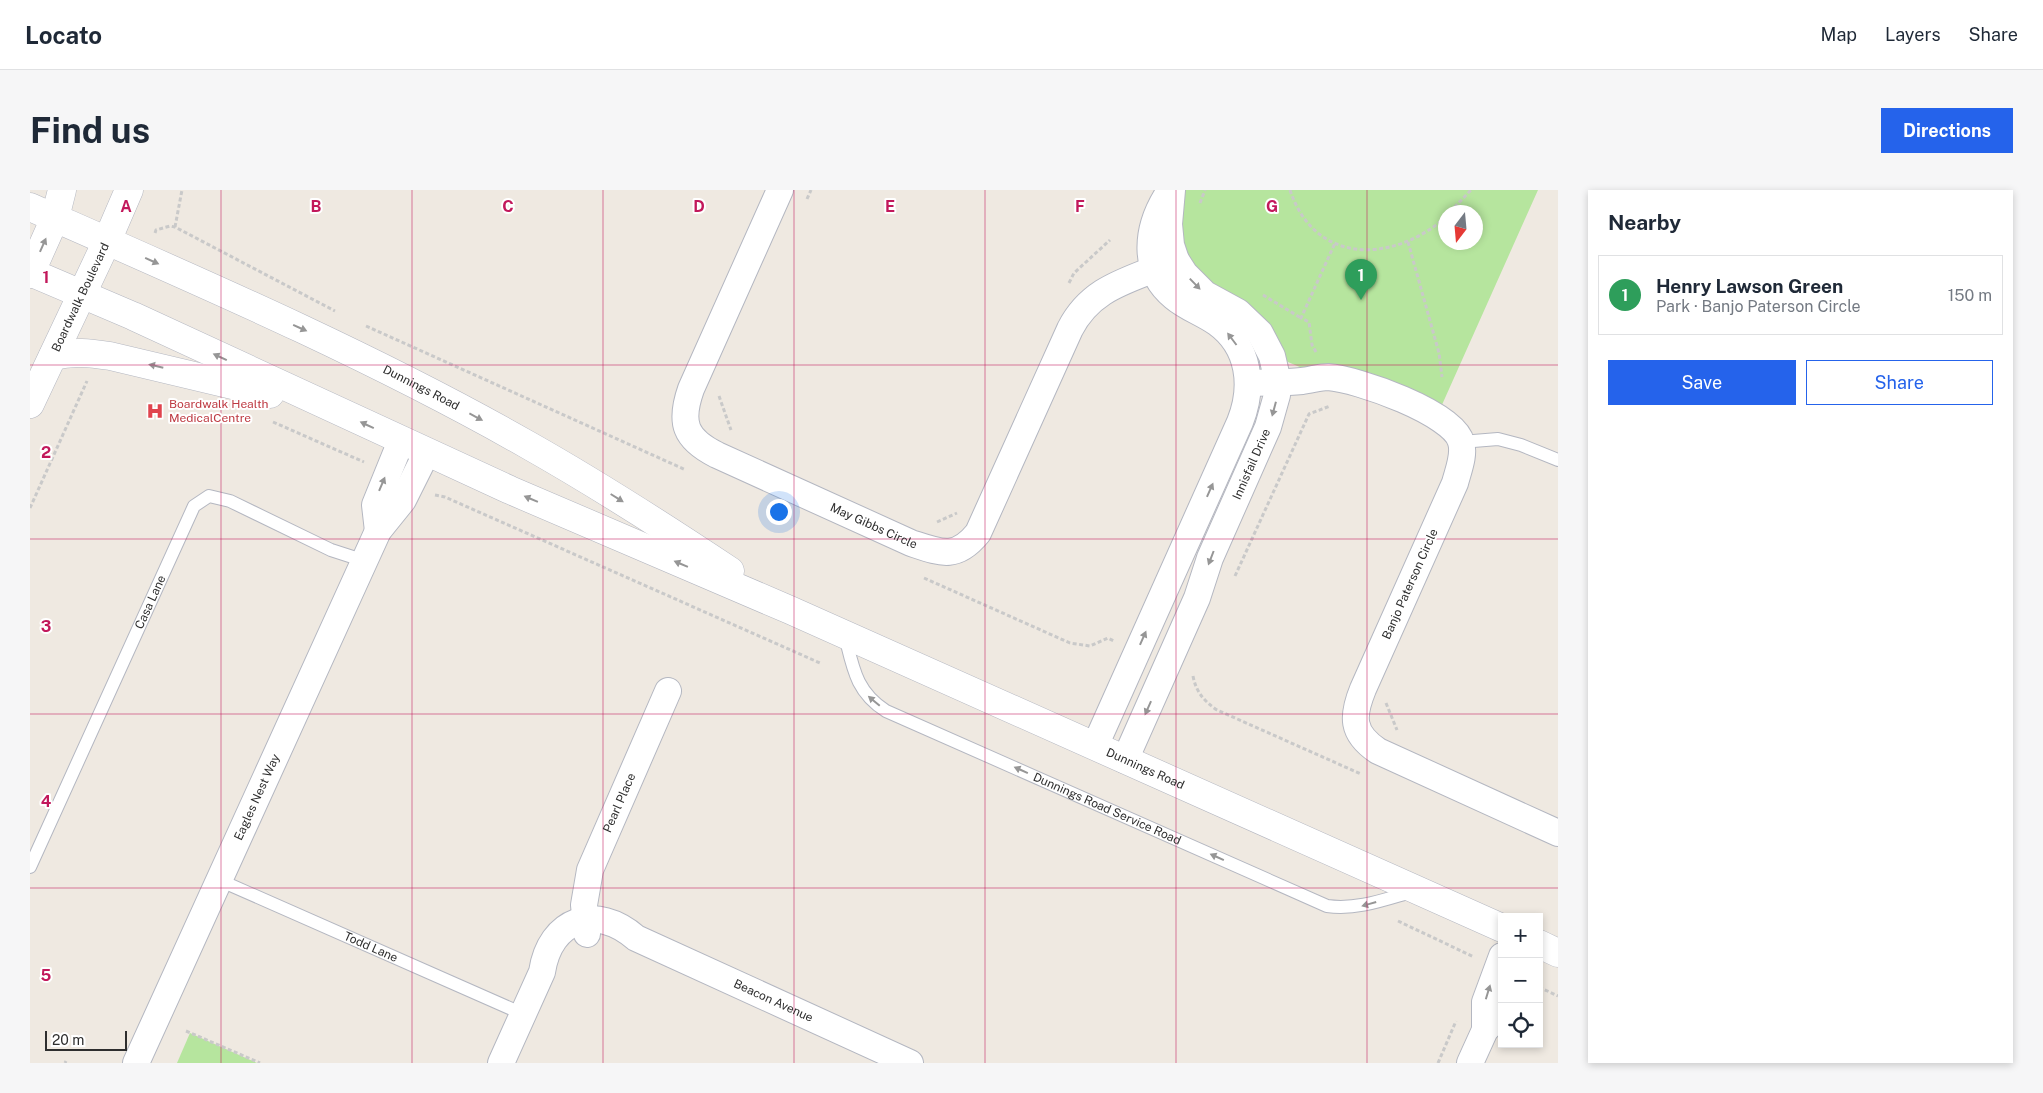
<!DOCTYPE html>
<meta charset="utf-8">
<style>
body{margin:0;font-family:"Public Sans",sans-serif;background:#f6f6f7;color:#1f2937}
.controls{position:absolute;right:15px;bottom:15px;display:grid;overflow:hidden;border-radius:0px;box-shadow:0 2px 8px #0003}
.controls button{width:45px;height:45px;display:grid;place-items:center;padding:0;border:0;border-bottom:1px solid #e0e1e3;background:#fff;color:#1f2937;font:25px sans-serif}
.compass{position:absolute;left:1408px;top:15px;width:45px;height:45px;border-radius:50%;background:#fff;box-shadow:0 2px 8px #0003;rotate:196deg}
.scale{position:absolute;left:15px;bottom:12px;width:82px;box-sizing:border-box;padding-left:5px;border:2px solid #2e2e2e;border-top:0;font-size:14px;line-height:18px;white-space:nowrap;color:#2e2e2e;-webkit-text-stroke:4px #fff;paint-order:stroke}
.you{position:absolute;left:748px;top:321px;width:18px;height:18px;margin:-12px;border:4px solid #fff;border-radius:50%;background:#1a73e8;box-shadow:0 0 0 8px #1a73e833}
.badge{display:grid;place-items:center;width:32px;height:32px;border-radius:50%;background:#2563eb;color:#fff;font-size:16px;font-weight:700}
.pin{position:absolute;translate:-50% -41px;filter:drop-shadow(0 1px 2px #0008)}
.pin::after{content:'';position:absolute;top:26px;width:18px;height:15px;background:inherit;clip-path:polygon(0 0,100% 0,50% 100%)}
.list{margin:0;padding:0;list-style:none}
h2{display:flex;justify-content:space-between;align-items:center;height:65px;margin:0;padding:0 20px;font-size:21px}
h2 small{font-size:16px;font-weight:400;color:#747a83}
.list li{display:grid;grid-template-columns:32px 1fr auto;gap:15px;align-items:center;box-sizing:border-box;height:80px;margin:0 10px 10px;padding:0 10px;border:1px solid #e0e1e3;border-radius:0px}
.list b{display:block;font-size:19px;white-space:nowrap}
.list p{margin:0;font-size:16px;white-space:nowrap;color:#747a83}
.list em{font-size:16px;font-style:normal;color:#747a83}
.actions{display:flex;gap:10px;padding:15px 20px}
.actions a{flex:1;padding:11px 0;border:1px solid #2563eb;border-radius:0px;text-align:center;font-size:18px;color:#2563eb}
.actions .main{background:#2563eb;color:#fff}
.icon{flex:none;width:28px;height:28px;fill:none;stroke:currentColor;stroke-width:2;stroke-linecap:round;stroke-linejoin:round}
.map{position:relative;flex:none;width:1528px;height:873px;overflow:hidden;border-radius:0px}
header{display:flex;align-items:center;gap:30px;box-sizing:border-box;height:70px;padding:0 25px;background:#fff;border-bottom:1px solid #e0e1e3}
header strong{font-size:24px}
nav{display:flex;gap:28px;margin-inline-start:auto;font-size:18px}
.intro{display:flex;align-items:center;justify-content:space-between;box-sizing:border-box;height:120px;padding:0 30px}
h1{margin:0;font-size:35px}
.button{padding:12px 22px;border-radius:0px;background:#2563eb;color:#fff;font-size:18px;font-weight:700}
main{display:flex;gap:30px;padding:0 30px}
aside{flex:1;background:#fff;border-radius:0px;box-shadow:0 2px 8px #0003}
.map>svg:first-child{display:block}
.green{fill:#b6e59e;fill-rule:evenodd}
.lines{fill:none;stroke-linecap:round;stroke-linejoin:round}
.lane-casing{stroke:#b4b7c1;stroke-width:14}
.street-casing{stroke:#b4b7c1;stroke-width:28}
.secondary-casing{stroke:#b4b7c1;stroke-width:29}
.path{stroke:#c9c9c9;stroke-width:3;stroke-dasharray:4 2.5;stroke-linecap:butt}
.lane{stroke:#fff;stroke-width:12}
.street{stroke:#fff;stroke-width:26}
.secondary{stroke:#fff;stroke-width:28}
.oneway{fill:#969696}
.grid{fill:none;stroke:#c2185b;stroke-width:1;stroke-opacity:0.55}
.labels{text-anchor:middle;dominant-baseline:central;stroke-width:4;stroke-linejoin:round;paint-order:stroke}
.street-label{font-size:12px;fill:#2e2e2e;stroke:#fff}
.health-label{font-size:12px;fill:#be3a42;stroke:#fff;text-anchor:start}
.grid-label{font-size:16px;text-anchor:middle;font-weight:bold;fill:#c2185b;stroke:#fff;stroke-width:4;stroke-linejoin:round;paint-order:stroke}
</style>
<header>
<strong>Locato</strong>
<nav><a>Map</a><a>Layers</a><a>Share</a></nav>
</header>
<div class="intro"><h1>Find us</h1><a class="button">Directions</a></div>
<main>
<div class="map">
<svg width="1528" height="873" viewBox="0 0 1528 873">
<rect width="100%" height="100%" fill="#efe9e1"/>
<g class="green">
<path d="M 1155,0 L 1508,0 L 1411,217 L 1272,178 L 1258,172 L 1168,86 L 1151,49 ZM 1416,22 L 1446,22 L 1446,52 L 1416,52 Z"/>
<polygon points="160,843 227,873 147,873"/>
</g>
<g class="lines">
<g class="lane-casing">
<g id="lane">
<polyline points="1431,252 1468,249 1491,255 1528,270"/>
<path id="s1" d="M 815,446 C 823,478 826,502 856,521 L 1297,716 C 1327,720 1353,710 1381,702"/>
<path id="s2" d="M 0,677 L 164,316 L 179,306 L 200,311 L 301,360 L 335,371"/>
<path id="s3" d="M 189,690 L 493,824"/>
</g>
</g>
<g class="street-casing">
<g id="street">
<path id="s4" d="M 750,0 L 661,199 C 649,233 655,249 687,265 L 881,353 C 911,363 926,370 948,343 L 1040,139 C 1063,94 1104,90 1146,70"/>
<path d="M 1219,193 C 1236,192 1254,193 1272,191 C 1281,190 1290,187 1298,187 C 1327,189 1424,223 1431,252 C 1435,265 1428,281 1425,293 L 1333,499 C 1322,526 1321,543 1348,561 L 1528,643"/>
<polyline points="348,341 345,315 371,251"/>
<path d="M 1065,556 L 1210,232 C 1224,197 1220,157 1187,133 C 1173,123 1157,118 1144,107 C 1112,81 1116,40 1136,7"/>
<path id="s5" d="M 1095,570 L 1167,408 L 1180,368 L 1238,237 L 1247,205 L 1248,192 L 1242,166 L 1230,143 L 1208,122 L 1175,104 L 1155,84 L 1146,70 L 1141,55 L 1139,34 L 1142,0"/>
<path id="s6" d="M 557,744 L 554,715 L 560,680 L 638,501"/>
<polyline points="1455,840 1455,812 1472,766"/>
<path id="s7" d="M 106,873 L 348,341 L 373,310 L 397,262"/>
<path id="s8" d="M 471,873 L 512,782 C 520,729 566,713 606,748 L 880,873"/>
<polyline points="1440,873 1455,840 1466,829"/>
</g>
</g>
<g class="secondary-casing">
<g id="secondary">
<path id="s9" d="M 0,17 C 168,91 338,164 498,255 C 567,294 634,337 700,381"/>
<path id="s10" d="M 0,82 L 103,126 L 480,300 L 760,420 L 1472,738"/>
<polyline points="0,84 25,28 32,0"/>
<path d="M 23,166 C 43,161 60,163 80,166 L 240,204"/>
<path id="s11" d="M 0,214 L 77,51 L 99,0"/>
<polyline points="1509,754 1528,763"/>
</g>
</g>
<g class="path">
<path d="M 1260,0 C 1285,76 1364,73 1416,27"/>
<polyline points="777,9 781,0"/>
<polyline points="1170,13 1175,0"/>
<polyline points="1420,22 1441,0"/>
<polyline points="145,37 152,0"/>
<polyline points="125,43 126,40 140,36 145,37 305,121"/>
<polyline points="1378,52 1409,163 1412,187"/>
<polyline points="1039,93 1044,83 1080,50"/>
<polyline points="1233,105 1271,128"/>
<polyline points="336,136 656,280"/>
<polyline points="1286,162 1282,155 1279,132 1271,128 1305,53"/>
<polyline points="689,206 701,240"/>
<polyline points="243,232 334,272"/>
<polyline points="405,305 415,307 790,473"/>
<polyline points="0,318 57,191"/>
<polyline points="907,332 927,323"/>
<polyline points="1205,386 1279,224 1300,216"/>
<polyline points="894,388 1040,453 1060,456 1078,448 1084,451"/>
<path d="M 1163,486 C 1166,502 1174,511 1187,520 L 1331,584"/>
<polyline points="1356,513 1367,540"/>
<polyline points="1368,731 1444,767"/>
<polyline points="1509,797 1528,806"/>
<polyline points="156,841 230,873"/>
<polyline points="35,873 36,871"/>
<polyline points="1408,873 1426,831"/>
</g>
<use href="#lane" class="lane"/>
<use href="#street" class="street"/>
<use href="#secondary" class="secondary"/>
</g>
<defs><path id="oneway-solid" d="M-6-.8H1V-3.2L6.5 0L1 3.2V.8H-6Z" transform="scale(1.25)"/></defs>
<g class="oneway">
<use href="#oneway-solid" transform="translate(13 55) rotate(-66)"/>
<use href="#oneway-solid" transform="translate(122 71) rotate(24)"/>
<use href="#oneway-solid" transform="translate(1165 94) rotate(46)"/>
<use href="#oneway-solid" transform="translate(270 138) rotate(24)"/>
<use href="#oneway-solid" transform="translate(1202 149) rotate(-127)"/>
<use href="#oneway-solid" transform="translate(190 167) rotate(-155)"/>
<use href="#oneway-solid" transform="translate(126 176) rotate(-167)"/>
<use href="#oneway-solid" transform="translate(1244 219) rotate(105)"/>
<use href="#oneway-solid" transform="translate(446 227) rotate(28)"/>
<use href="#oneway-solid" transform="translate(337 235) rotate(-155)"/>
<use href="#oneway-solid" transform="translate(352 294) rotate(-67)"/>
<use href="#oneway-solid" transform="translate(1180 300) rotate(-66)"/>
<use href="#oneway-solid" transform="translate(587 308) rotate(32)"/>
<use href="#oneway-solid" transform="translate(501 309) rotate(-157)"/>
<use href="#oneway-solid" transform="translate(1181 368) rotate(111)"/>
<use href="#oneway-solid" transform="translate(651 374) rotate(-157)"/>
<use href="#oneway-solid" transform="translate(1113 448) rotate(-66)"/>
<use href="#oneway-solid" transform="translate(844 511) rotate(-140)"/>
<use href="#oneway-solid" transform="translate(1118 518) rotate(114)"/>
<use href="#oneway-solid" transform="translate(991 580) rotate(-156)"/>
<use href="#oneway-solid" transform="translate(1187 667) rotate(-156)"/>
<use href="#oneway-solid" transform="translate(1339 714) rotate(164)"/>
<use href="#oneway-solid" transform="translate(1458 802) rotate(-73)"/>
</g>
<path class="grid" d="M 191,0 L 191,873M 382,0 L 382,873M 573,0 L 573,873M 764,0 L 764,873M 955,0 L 955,873M 1146,0 L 1146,873M 1337,0 L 1337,873M 0,175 L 1528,175M 0,349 L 1528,349M 0,524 L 1528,524M 0,698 L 1528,698"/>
<defs>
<g id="hospital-bare" transform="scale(1.35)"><path d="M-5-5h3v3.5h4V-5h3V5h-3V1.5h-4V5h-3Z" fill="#e0444e" stroke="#fff" stroke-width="2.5" paint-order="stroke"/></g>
</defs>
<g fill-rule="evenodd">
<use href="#hospital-bare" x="125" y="221"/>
</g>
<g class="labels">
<g class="street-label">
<text stroke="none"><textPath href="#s11" startOffset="118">Boardwalk Boulevard</textPath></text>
<text stroke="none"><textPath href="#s9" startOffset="431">Dunnings Road</textPath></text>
<text stroke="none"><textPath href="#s5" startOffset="322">Innisfail Drive</textPath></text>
<text stroke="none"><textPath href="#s4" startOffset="471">May Gibbs Circle</textPath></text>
<text transform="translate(1380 394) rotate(-66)">Banjo Paterson Circle</text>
<text stroke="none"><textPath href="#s2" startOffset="291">Casa Lane</textPath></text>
<text stroke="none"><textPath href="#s10" startOffset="1221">Dunnings Road</textPath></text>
<text stroke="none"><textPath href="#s7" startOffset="292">Eagles Nest Way</textPath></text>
<text stroke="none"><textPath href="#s6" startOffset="138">Pearl Place</textPath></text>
<text stroke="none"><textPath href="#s1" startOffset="330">Dunnings Road Service Road</textPath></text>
<text stroke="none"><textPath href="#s3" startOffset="166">Todd Lane</textPath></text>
<text stroke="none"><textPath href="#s8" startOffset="379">Beacon Avenue</textPath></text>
</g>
<g class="health-label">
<text x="139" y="214">Boardwalk Health<tspan x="139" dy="14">MedicalCentre</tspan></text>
</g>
</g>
<g class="grid-label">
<text x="96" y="22">A</text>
<text x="286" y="22">B</text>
<text x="478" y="22">C</text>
<text x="669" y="22">D</text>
<text x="860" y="22">E</text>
<text x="1050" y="22">F</text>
<text x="1242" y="22">G</text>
<text x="16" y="93">1</text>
<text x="16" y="268">2</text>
<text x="16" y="442">3</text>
<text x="16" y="617">4</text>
<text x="16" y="791">5</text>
</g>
</svg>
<div class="controls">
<button>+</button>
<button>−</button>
<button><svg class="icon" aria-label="locate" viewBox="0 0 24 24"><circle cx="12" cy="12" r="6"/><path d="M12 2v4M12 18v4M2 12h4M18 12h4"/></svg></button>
</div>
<svg class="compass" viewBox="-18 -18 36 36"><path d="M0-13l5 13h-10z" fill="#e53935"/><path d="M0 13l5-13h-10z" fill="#747a83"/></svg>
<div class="scale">20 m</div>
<div class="you"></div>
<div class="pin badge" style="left:1331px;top:110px;background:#2e9e5b">1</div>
</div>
<aside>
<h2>Nearby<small></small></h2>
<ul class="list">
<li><span class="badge" style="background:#2e9e5b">1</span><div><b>Henry Lawson Green</b><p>Park · Banjo Paterson Circle</p></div><em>150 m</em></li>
</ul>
<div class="actions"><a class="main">Save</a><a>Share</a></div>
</aside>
</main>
